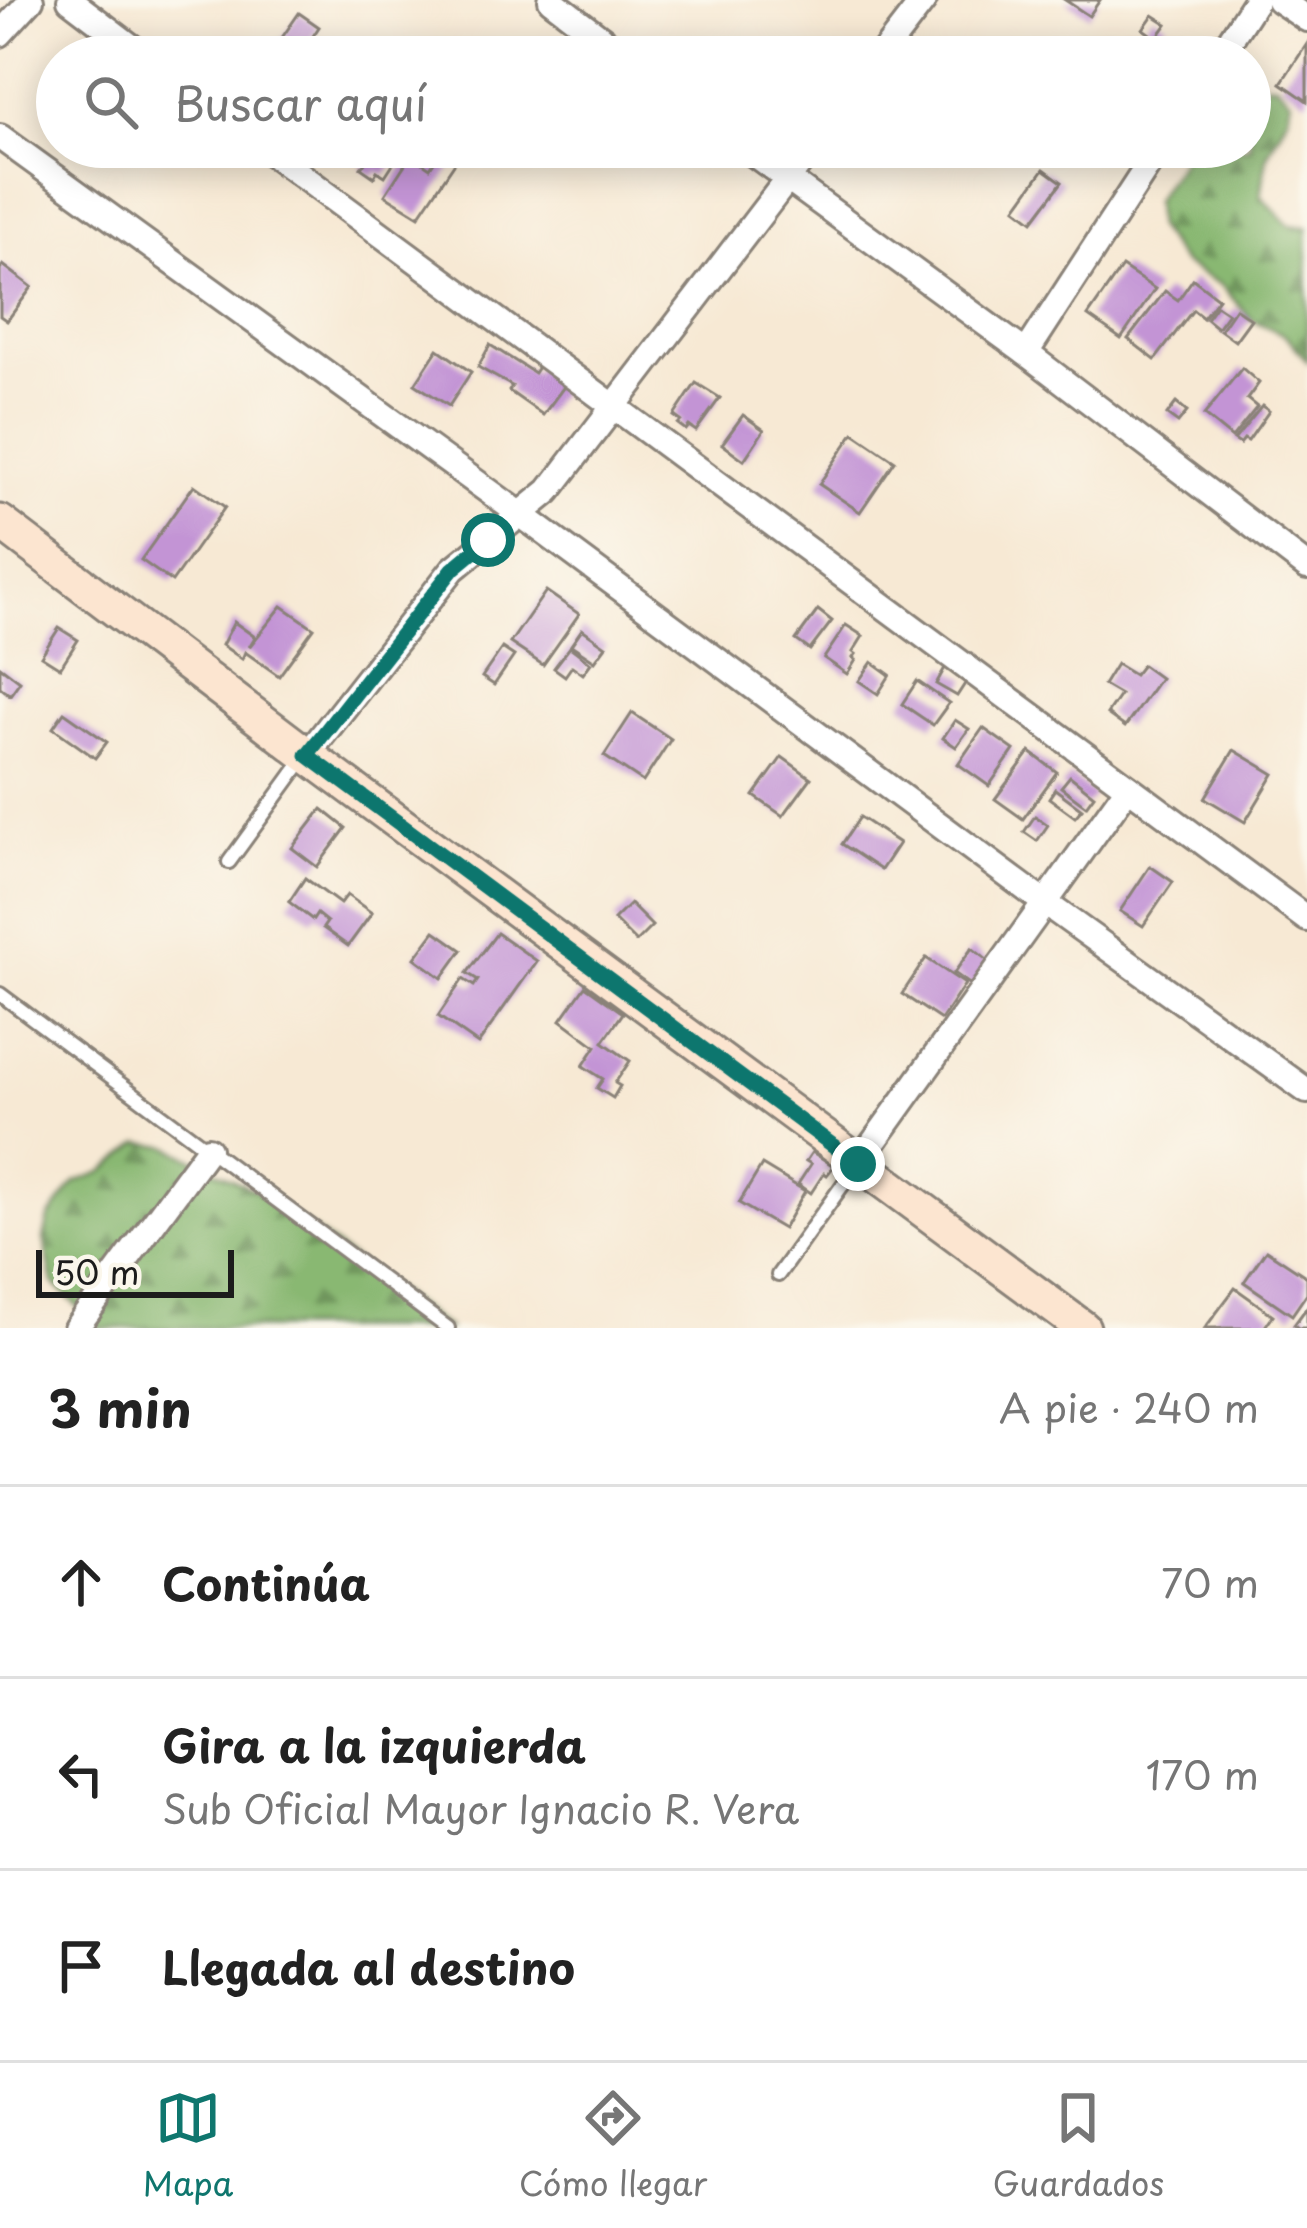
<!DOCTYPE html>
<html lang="es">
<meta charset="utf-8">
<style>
body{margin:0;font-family:"Playpen Sans",sans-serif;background:#f2f2f2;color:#222}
.scale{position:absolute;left:36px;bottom:30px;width:198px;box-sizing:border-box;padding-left:12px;border:6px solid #1c1c1c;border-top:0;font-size:33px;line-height:42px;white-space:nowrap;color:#1c1c1c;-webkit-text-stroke:9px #fbf7ec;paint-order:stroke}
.stop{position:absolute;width:36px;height:36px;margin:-27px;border:9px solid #0f766e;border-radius:50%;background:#fff}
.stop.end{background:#0f766e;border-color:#fff;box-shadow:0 3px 12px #0008}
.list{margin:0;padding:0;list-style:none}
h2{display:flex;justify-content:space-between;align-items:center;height:156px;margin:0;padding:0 48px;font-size:51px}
h2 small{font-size:39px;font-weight:400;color:#767676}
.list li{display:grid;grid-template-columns:78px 1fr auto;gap:36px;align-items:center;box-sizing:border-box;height:192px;padding:0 48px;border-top:3px solid #e0e0e0}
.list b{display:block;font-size:45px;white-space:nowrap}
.list p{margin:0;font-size:39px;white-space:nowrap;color:#767676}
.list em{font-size:39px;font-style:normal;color:#767676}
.icon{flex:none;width:66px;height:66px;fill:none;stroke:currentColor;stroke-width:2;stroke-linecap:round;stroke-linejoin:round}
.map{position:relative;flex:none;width:1307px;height:1328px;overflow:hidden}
.search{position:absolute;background:#fff;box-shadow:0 6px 30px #0003;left:36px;right:36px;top:36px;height:132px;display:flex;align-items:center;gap:30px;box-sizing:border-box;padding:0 42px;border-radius:66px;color:#767676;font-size:45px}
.sheet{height:732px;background:#fff}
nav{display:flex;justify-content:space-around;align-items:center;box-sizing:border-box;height:168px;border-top:3px solid #e0e0e0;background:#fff;font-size:33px;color:#767676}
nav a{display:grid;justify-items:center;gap:6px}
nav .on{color:#0f766e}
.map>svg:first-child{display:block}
.forest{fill:url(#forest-firs);stroke:#526a47;stroke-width:3}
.building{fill:#c394d5}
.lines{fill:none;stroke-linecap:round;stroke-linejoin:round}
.lane-casing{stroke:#8a8278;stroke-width:18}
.street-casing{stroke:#8a8278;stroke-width:30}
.secondary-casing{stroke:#8a8278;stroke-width:39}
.lane{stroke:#fff;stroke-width:12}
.street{stroke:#fff;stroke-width:24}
.secondary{stroke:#fce5d0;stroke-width:33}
.route{stroke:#0f766e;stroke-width:15}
</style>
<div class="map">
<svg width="1307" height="1328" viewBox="0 0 1307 1328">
<defs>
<pattern id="forest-firs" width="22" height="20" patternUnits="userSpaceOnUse" patternTransform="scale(3)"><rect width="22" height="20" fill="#89b872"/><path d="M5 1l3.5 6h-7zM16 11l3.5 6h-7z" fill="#6f955d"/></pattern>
</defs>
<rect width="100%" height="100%" fill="#fbf7ec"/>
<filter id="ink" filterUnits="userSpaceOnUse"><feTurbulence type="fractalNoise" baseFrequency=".00833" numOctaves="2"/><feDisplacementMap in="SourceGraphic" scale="24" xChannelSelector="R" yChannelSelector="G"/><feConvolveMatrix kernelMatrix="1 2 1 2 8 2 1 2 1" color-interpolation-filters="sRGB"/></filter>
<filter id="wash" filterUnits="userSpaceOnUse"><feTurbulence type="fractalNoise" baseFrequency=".004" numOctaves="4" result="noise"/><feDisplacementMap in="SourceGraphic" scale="48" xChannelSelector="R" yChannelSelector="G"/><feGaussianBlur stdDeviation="2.7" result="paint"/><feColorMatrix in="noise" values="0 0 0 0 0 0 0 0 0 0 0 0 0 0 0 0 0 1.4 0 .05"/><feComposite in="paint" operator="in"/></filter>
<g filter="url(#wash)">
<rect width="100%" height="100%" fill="#f7e9d4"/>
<g class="forest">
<polygon points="1254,83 1276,84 1291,99 1288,115 1267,155 1261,196 1289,225 1307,227 1307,361 1287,336 1251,319 1221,285 1182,263 1156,227 1154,201 1190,147 1250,147 1250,85"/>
<polygon points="140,1143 168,1146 273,1200 447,1328 100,1328 53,1283 44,1239 49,1218 75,1182 103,1172"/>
</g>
<g id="blocks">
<g class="building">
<polygon points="1065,0 1100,0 1089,16"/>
<polygon points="299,13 319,27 299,57 280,57 272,52"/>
<polygon points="1153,15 1167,24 1145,54 1139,51 1150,34 1143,29"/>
<polygon points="1307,44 1307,101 1281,83"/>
<polygon points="376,147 393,147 389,154 396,159 385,176 377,171 374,177 361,168"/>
<polygon points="441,151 456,161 419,216 385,195 411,155 430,168"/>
<polygon points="1044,169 1062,182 1033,221 1016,208"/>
<polygon points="3,265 32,287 7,321 0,316 0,269"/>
<polygon points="1122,267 1155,289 1121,339 1088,316"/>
<polygon points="1193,279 1218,298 1203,318 1193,310 1155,360 1128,339 1165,291 1178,300"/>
<polygon points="1216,305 1228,313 1217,328 1206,319"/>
<polygon points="1235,308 1251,319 1235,341 1220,330"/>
<polygon points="490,345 534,373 540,364 566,384 543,415 509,391 512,386 478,367"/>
<polygon points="438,349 471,372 449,406 415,384"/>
<polygon points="1242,368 1259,383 1247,399 1257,407 1232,438 1204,415"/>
<polygon points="696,383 720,398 696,431 689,426 686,430 678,424 681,421 674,416"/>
<polygon points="1176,403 1187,412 1178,423 1167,415"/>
<polygon points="1262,406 1269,411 1248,441 1244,439 1240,444 1234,440"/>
<polygon points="743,415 764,430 744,460 722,444"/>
<polygon points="854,433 895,461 860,512 819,484"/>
<polygon points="194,485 225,507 172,582 141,560"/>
<polygon points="546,591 579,614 543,665 510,643"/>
<polygon points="282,606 314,628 279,676 245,652 242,659 222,645 234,622 255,637 249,647"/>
<polygon points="818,610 832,621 810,650 796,640"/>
<polygon points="846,625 863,636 853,652 856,654 853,658 856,660 847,674 824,658"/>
<polygon points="59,628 78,640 60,668 41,656"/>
<polygon points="582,629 606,646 595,661 571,645"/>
<polygon points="570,647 591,663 583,674 572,666 565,676 554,668"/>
<polygon points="502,648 514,656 494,685 482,677"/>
<polygon points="872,662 890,675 878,694 859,681"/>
<polygon points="1116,664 1134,675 1142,665 1160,678 1125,727 1107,714 1120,695 1103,685"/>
<polygon points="0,666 20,681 10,695 0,687"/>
<polygon points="946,666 968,679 957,696 936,684"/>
<polygon points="917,681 949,703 933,725 902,704"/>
<polygon points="64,712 107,742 95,758 53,728"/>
<polygon points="632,713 671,739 643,782 604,756"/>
<polygon points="955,720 969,729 956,747 943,738"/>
<polygon points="983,728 1014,750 989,786 958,764"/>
<polygon points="1234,750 1274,774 1245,822 1205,798"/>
<polygon points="1030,752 1057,772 1023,819 995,799"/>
<polygon points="782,757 811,778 783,816 754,796"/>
<polygon points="1070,776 1094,795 1086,806 1061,787"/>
<polygon points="1055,789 1082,809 1075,817 1049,798"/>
<polygon points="322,809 346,828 317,867 292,848"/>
<polygon points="1035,816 1048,825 1037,841 1024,832"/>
<polygon points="860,817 899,843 881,870 842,844"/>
<polygon points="1150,866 1173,882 1143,926 1120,911"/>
<polygon points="305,878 340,904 347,895 372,913 348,946 323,928 327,922 317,914 313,920 289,902"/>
<polygon points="630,904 652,926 636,942 614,920"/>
<polygon points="435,931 462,950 442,978 415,958"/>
<polygon points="497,933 537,961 478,1044 438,1016 463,979 474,986 478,980 467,973"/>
<polygon points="972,948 992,964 975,988 954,973"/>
<polygon points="926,958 965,984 941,1020 902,994"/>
<polygon points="585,986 623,1013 603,1042 630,1061 615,1083 620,1086 613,1098 597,1088 603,1079 583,1066 596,1046 561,1020"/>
<polygon points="812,1152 834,1166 827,1175 824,1173 811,1193 798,1184 811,1164 806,1161"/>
<polygon points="762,1165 805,1191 783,1229 739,1203"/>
<polygon points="1266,1250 1307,1277 1307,1293 1292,1315 1244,1282"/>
<polygon points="1235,1288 1273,1315 1264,1328 1205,1328"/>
<polygon points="1307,1307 1307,1328 1298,1328 1294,1325"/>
</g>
</g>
</g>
<g filter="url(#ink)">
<use href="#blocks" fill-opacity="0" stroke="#8a8278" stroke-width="3"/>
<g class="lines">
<g class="lane-casing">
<g id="lane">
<polyline points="229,862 306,756"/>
<polyline points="0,994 448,1328"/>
<polyline points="778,1275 857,1165"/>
</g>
</g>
<g class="street-casing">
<g id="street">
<polyline points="70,0 145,57"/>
<polyline points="551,0 626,57"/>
<polyline points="1279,0 1307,19"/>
<polyline points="0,34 31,0"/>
<polyline points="880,57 924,0"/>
<polyline points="1219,57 1256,0"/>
<polyline points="0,137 520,514 1045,903 1307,1091"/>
<polyline points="263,147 1307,919"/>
<polyline points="744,147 1026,353 1307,567"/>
<polyline points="1026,353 1160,147"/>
<polyline points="307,755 453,569 549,491 812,147"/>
<polyline points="858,1164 1128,787"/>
<polyline points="76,1328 208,1149"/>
</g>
</g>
<g class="secondary-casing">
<polyline id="secondary" points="0,522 307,755 1083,1328"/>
</g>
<use href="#lane" class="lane"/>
<use href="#street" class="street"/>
<use href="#secondary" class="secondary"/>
</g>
</g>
<g class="lines" filter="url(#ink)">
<polyline class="route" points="488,540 453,569 307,755 858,1164"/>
</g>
</svg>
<div class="scale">50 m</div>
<div class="stop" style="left:488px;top:540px"></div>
<div class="stop end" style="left:858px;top:1164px"></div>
<div class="search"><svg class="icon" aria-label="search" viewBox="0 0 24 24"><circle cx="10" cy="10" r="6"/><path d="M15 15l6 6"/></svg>Buscar aquí</div>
</div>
<section class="sheet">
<h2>3 min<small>A pie · 240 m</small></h2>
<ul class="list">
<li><svg class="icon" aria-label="ahead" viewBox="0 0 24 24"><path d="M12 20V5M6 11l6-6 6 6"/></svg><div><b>Continúa</b></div><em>70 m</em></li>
<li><svg class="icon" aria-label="left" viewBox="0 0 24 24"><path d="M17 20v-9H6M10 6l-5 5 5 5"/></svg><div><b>Gira a la izquierda</b><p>Sub Oficial Mayor Ignacio R. Vera</p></div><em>170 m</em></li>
<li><svg class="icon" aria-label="arrive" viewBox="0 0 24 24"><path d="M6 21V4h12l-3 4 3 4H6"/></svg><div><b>Llegada al destino</b></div></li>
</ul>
</section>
<nav>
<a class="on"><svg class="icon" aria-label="map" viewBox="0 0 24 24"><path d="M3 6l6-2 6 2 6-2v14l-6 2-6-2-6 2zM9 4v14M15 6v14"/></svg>Mapa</a>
<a><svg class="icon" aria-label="directions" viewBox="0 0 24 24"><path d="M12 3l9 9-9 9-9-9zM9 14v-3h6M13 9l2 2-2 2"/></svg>Cómo llegar</a>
<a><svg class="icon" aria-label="saved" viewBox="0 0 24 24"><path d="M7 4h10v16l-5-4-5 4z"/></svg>Guardados</a>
</nav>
